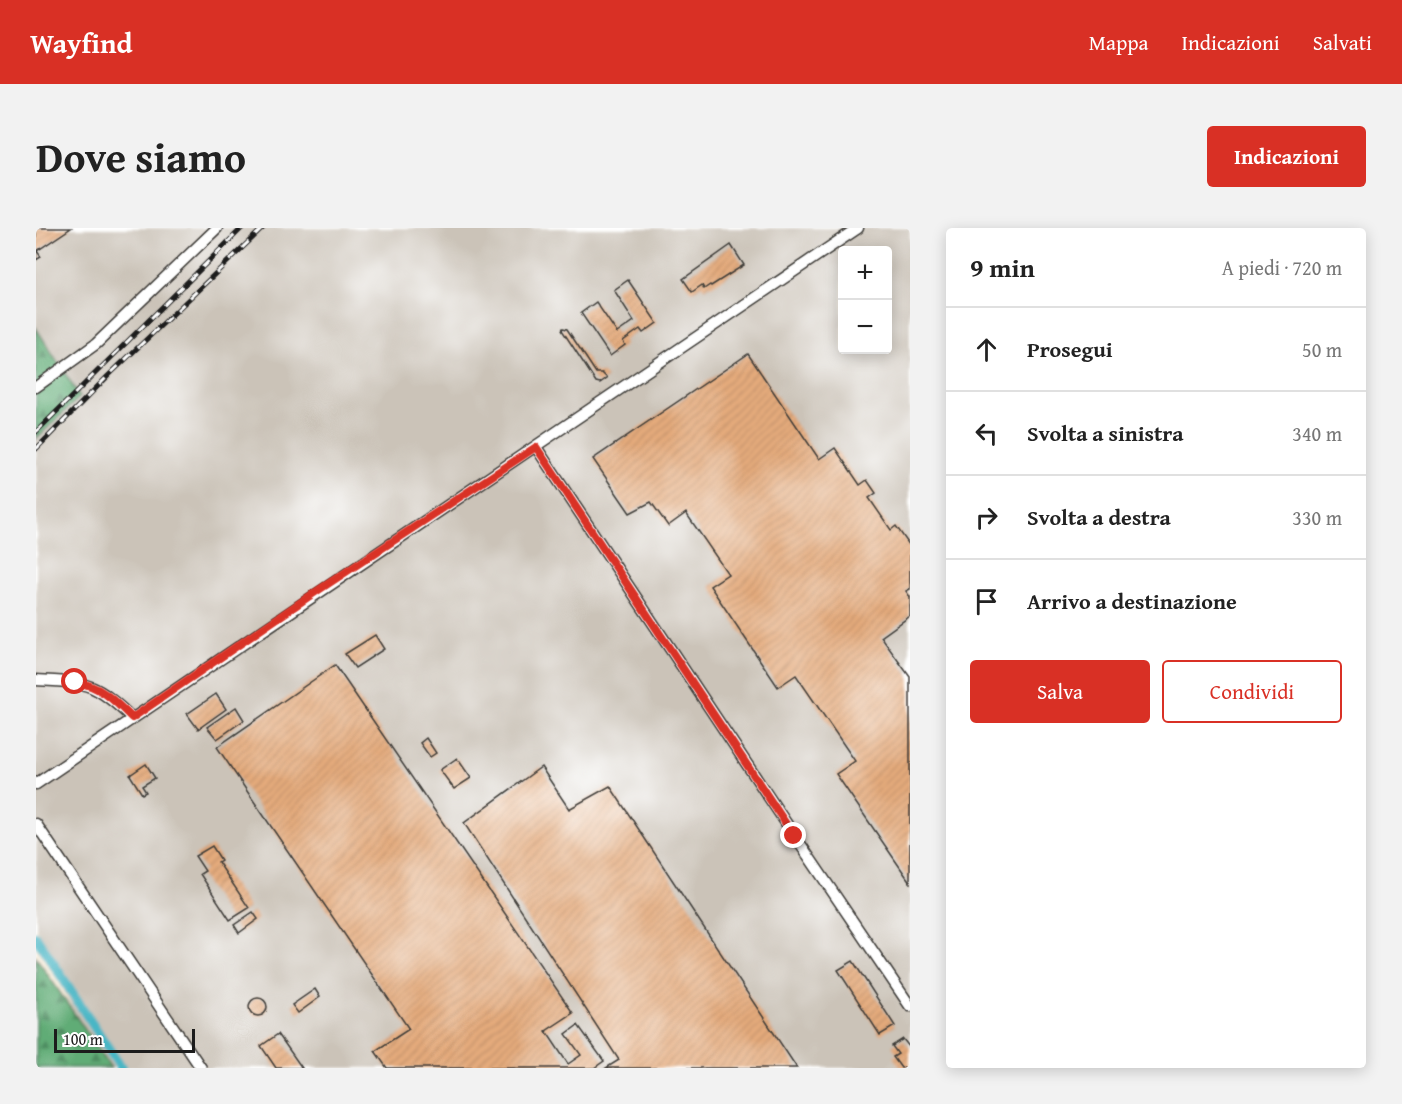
<!DOCTYPE html>
<html lang="it">
<meta charset="utf-8">
<style>
body{margin:0;font-family:"Gentium Book Plus",serif;background:#f2f2f2;color:#222}
.controls{position:absolute;right:18px;top:18px;display:grid;overflow:hidden;border-radius:6px;box-shadow:0 3px 15px #0003}
.controls button{width:54px;height:54px;display:grid;place-items:center;padding:0;border:0;border-bottom:2px solid #e0e0e0;background:#fff;color:#222;font:30px sans-serif}
.scale{position:absolute;left:18px;bottom:15px;width:141px;box-sizing:border-box;padding-left:6px;border:3px solid #1c1c1c;border-top:0;font-size:16px;line-height:21px;white-space:nowrap;color:#1c1c1c;-webkit-text-stroke:4px #fff;paint-order:stroke}
.stop{position:absolute;width:18px;height:18px;margin:-14px;border:4px solid #d93025;border-radius:50%;background:#fff}
.stop.end{background:#d93025;border-color:#fff;box-shadow:0 2px 6px #0008}
.list{margin:0;padding:0;list-style:none}
h2{display:flex;justify-content:space-between;align-items:center;height:78px;margin:0;padding:0 24px;font-size:26px}
h2 small{font-size:20px;font-weight:400;color:#767676}
.list li{display:grid;grid-template-columns:39px 1fr auto;gap:18px;align-items:center;box-sizing:border-box;height:84px;padding:0 24px;border-top:2px solid #e0e0e0}
.list b{display:block;font-size:22px;white-space:nowrap}
.list em{font-size:20px;font-style:normal;color:#767676}
.actions{display:flex;gap:12px;padding:18px 24px}
.actions a{flex:1;padding:14px 0;border:2px solid #d93025;border-radius:6px;text-align:center;font-size:21px;color:#d93025}
.actions .main{background:#d93025;color:#fff}
.icon{flex:none;width:33px;height:33px;fill:none;stroke:currentColor;stroke-width:2;stroke-linecap:round;stroke-linejoin:round}
.map{position:relative;flex:none;width:874px;height:840px;overflow:hidden;border-radius:6px}
header{display:flex;align-items:center;gap:36px;box-sizing:border-box;height:84px;padding:0 30px;background:#d93025;color:#fff}
header strong{font-size:28px}
nav{display:flex;gap:33px;margin-inline-start:auto;font-size:21px}
.intro{display:flex;align-items:center;justify-content:space-between;box-sizing:border-box;height:144px;padding:0 36px}
h1{margin:0;font-size:42px}
.button{padding:15px 27px;border-radius:6px;background:#d93025;color:#fff;font-size:21px;font-weight:700}
main{display:flex;gap:36px;padding:0 36px}
aside{flex:1;background:#fff;border-radius:6px;box-shadow:0 3px 15px #0003}
.map>svg:first-child{display:block}
.industrial{fill:#cbc3b8;fill-rule:evenodd}
.forest{fill:url(#forest-firs);stroke:#3e6449;stroke-width:1.5}
.lines{fill:none;stroke-linecap:round;stroke-linejoin:round}
.canal{stroke:#49b6c5;stroke-width:10}
.building{fill:url(#building-hatch)}
.minor-casing{stroke:#3d3b37;stroke-width:13}
.minor{stroke:#fff;stroke-width:10}
.rail-casing{stroke:#1c1c1c;stroke-width:5}
.rail{stroke:#fff;stroke-width:3;stroke-dasharray:9;stroke-linecap:butt}
.route{stroke:#d93025;stroke-width:8}
</style>
<header>
<strong>Wayfind</strong>
<nav><a>Mappa</a><a>Indicazioni</a><a>Salvati</a></nav>
</header>
<div class="intro"><h1>Dove siamo</h1><a class="button">Indicazioni</a></div>
<main>
<div class="map">
<svg width="874" height="840" viewBox="0 0 874 840">
<defs>
<pattern id="forest-firs" width="22" height="20" patternUnits="userSpaceOnUse" patternTransform="scale(1.5)"><rect width="22" height="20" fill="#60ac76"/><path d="M5 1l3.5 6h-7zM16 11l3.5 6h-7z" fill="#4e8b60"/></pattern>
<pattern id="building-hatch" width="6" height="6" patternUnits="userSpaceOnUse" patternTransform="scale(1.5)"><rect width="6" height="6" fill="#e4aa7b"/><path d="M-1 1l2-2M0 6l6-6M5 7l2-2" fill="none" stroke="#c3926a"/></pattern>
</defs>
<rect width="100%" height="100%" fill="#fff"/>
<filter id="ink" filterUnits="userSpaceOnUse"><feTurbulence type="fractalNoise" baseFrequency=".0167" numOctaves="2"/><feDisplacementMap in="SourceGraphic" scale="12" xChannelSelector="R" yChannelSelector="G"/><feConvolveMatrix kernelMatrix="1 2 1 2 8 2 1 2 1" color-interpolation-filters="sRGB"/></filter>
<filter id="wash" filterUnits="userSpaceOnUse"><feTurbulence type="fractalNoise" baseFrequency=".008" numOctaves="4" result="noise"/><feDisplacementMap in="SourceGraphic" scale="24" xChannelSelector="R" yChannelSelector="G"/><feGaussianBlur stdDeviation="1.35" result="paint"/><feColorMatrix in="noise" values="0 0 0 0 0 0 0 0 0 0 0 0 0 0 0 0 0 1.4 0 .05"/><feComposite in="paint" operator="in"/></filter>
<g filter="url(#wash)">
<rect width="100%" height="100%" fill="#f6e8d3"/>
<path class="industrial" d="M 0,0 L 874,0 L 874,840 L 62,840 L 0,699 ZM 806,22 L 852,22 L 852,122 L 806,122 Z"/>
<g class="forest">
<polygon points="0,100 44,169 0,211"/>
<polygon points="0,729 75,840 0,840"/>
</g>
<g class="lines">
<polyline class="canal" points="0,709 85,840"/>
</g>
<g id="blocks">
<g class="building">
<polygon points="0,0 35,0 1,23 5,29 0,32"/>
<polygon points="695,17 708,37 675,58 674,57 668,61 666,57 656,64 647,51"/>
<polygon points="592,52 621,95 607,105 604,101 587,113 589,117 574,128 545,85 560,74 581,105 598,93 578,62"/>
<polygon points="527,100 531,101 560,145 566,145 571,150 564,155 560,154 526,102"/>
<polygon points="712,126 783,231 799,220 824,257 831,252 840,265 833,270 855,302 860,298 874,318 874,361 870,363 874,369 874,388 845,409 874,449 874,654 800,546 819,533 760,447 742,459 674,358 692,346 650,285 632,298 615,274 594,285 557,231"/>
<polygon points="339,407 348,421 319,440 309,426"/>
<polygon points="299,437 537,785 510,803 532,836 545,827 530,806 542,797 568,833 558,840 351,840 339,823 373,801 181,519"/>
<polygon points="180,466 190,481 162,501 151,486"/>
<polygon points="200,479 208,492 181,511 171,499"/>
<polygon points="390,510 400,525 394,529 384,515"/>
<polygon points="421,530 435,550 418,561 404,542"/>
<polygon points="110,536 119,550 106,558 110,564 106,566 94,547"/>
<polygon points="505,539 533,581 574,558 761,840 570,840 583,832 428,595"/>
<polygon points="176,618 185,632 182,634 213,680 194,692 164,646 169,643 159,628"/>
<polygon points="217,684 222,691 203,705 198,697"/>
<polygon points="817,733 859,798 844,807 802,742"/>
<polygon points="279,761 284,769 262,785 256,777"/>
<circle cx="222" cy="779" r="9"/>
<polygon points="242,806 266,840 240,840 225,818"/>
<polygon points="867,811 874,820 874,840 865,840 857,829 862,826 856,818"/>
</g>
</g>
</g>
<g filter="url(#ink)">
<use href="#blocks" fill-opacity="0" stroke="#3d3b37" stroke-width="1.5"/>
<g class="lines">
<g class="minor-casing">
<g id="minor">
<polyline points="0,159 60,116 181,0"/>
<polyline points="500,219 750,595 874,778"/>
<path d="M 0,452 C 52,455 57,453 96,490"/>
<path d="M 0,556 C 273,369 548,185 822,0"/>
<polyline points="0,596 165,840"/>
</g>
</g>
<use href="#minor" class="minor"/>
<g class="rail-casing">
<g id="rail">
<polyline points="0,204 206,0"/>
<polyline points="0,221 72,148 227,0"/>
</g>
</g>
<use href="#rail" class="rail"/>
</g>
</g>
<g class="lines" filter="url(#ink)">
<path class="route" d="M 39,454 C 64,457 79,473 96,490 L 278,365 L 500,219 L 758,608"/>
</g>
</svg>
<div class="controls">
<button>+</button>
<button>−</button>
</div>
<div class="scale">100 m</div>
<div class="stop" style="left:39px;top:454px"></div>
<div class="stop end" style="left:758px;top:608px"></div>
</div>
<aside>
<h2>9 min<small>A piedi · 720 m</small></h2>
<ul class="list">
<li><svg class="icon" aria-label="ahead" viewBox="0 0 24 24"><path d="M12 20V5M6 11l6-6 6 6"/></svg><div><b>Prosegui</b></div><em>50 m</em></li>
<li><svg class="icon" aria-label="left" viewBox="0 0 24 24"><path d="M17 20v-9H6M10 6l-5 5 5 5"/></svg><div><b>Svolta a sinistra</b></div><em>340 m</em></li>
<li><svg class="icon" aria-label="right" viewBox="0 0 24 24"><path d="M7 20v-9h11M14 6l5 5-5 5"/></svg><div><b>Svolta a destra</b></div><em>330 m</em></li>
<li><svg class="icon" aria-label="arrive" viewBox="0 0 24 24"><path d="M6 21V4h12l-3 4 3 4H6"/></svg><div><b>Arrivo a destinazione</b></div></li>
</ul>
<div class="actions"><a class="main">Salva</a><a>Condividi</a></div>
</aside>
</main>
